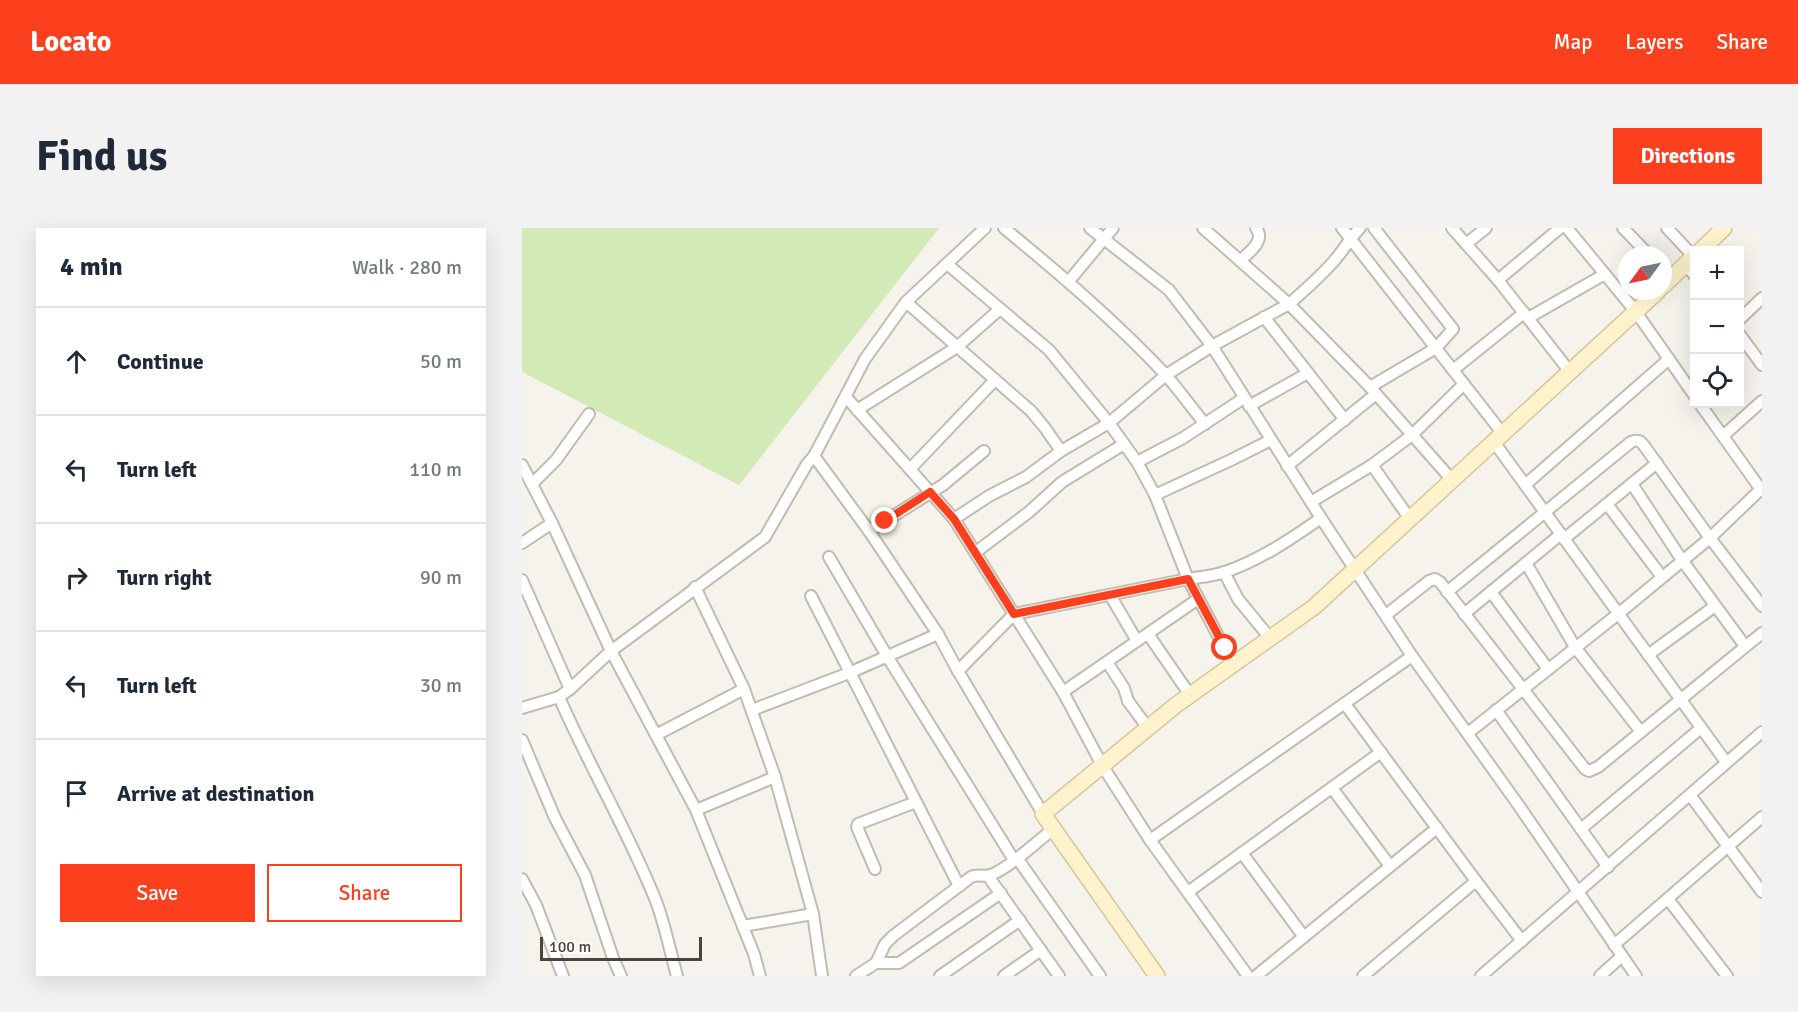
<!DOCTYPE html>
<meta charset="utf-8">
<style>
body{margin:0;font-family:Signika,sans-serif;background:#f2f2f3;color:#1f2937}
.controls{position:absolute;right:18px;top:18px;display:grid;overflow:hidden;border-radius:0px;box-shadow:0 6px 24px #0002}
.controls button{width:54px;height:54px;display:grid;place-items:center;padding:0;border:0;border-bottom:2px solid #e0e1e3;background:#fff;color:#1f2937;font:30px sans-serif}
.compass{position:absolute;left:1096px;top:18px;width:54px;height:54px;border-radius:50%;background:#fff;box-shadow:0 6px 24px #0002;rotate:237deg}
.scale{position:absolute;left:18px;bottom:15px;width:162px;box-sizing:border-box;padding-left:6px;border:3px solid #4b4439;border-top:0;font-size:16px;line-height:21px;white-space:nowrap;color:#4b4439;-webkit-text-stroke:4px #fff;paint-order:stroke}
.stop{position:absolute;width:18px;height:18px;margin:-14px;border:4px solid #fc3f1d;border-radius:50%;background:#fff}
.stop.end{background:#fc3f1d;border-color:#fff;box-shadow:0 2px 6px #0008}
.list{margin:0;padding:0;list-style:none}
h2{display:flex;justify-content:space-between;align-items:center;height:78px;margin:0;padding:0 24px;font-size:26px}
h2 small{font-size:20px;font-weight:400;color:#747a83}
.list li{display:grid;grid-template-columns:39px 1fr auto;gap:18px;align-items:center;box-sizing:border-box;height:108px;padding:0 24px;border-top:2px solid #e0e1e3}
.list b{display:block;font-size:22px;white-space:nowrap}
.list em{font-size:20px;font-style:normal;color:#747a83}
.actions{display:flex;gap:12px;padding:18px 24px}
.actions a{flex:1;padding:14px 0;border:2px solid #fc3f1d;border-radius:0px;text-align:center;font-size:21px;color:#fc3f1d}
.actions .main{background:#fc3f1d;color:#fff}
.icon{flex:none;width:33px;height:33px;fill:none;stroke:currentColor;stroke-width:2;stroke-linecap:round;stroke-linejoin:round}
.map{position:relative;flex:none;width:1240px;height:748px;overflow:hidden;border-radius:0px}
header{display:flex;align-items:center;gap:36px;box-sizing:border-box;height:84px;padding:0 30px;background:#fc3f1d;color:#fff}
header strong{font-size:28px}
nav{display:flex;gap:33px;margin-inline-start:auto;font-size:21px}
.intro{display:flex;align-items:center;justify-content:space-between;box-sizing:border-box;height:144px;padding:0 36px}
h1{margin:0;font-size:42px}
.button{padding:15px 27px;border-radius:0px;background:#fc3f1d;color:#fff;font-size:21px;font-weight:700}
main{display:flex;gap:36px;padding:0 36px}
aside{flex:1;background:#fff;border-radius:0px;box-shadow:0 6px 24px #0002}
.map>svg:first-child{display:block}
.green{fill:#d2eab5}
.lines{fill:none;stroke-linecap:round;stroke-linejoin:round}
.street-casing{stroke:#c2bbae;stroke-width:14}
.secondary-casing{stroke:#d6c79b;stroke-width:18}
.street{stroke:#fff;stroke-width:10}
.secondary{stroke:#fff3cd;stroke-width:15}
.route{stroke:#fc3f1d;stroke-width:8}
</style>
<header>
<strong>Locato</strong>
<nav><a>Map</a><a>Layers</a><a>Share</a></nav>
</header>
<div class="intro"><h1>Find us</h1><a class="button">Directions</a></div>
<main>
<aside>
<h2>4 min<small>Walk · 280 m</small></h2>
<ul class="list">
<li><svg class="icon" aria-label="ahead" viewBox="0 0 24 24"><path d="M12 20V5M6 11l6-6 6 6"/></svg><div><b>Continue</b></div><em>50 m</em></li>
<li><svg class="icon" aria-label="left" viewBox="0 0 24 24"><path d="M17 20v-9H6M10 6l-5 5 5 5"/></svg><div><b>Turn left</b></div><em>110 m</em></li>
<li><svg class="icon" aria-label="right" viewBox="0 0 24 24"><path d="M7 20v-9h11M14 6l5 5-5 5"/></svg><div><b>Turn right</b></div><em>90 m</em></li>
<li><svg class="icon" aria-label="left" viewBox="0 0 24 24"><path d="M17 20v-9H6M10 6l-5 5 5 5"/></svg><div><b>Turn left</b></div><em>30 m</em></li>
<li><svg class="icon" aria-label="arrive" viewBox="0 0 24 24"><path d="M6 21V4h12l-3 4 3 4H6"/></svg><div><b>Arrive at destination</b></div></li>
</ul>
<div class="actions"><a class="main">Save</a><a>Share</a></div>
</aside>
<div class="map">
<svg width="1240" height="748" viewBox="0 0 1240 748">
<rect width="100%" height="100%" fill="#f6f3ec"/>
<polygon class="green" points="0,0 417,0 217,257 0,144"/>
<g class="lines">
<g class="street-casing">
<g id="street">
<path d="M 482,0 C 538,46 593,93 643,146 C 657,162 670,180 683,196"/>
<polyline points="568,0 647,62 690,118 799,290 890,428 995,575 1114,748"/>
<path d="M 681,0 L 767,76 C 783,62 798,49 812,33 C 821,23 828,10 838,0"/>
<polyline points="820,0 981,206"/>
<polyline points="930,0 976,52 1048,144"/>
<polyline points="1045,0 1114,84 1172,167"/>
<polyline points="1101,0 1127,27"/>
<polyline points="1145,0 1172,29"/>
<polyline points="944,16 964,0"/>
<path d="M 718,33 C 727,24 744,13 734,0"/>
<path d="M 425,36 L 527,122 L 587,195 L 615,234 L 633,267 L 666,351 C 678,349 691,348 703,344 C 738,332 769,311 799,290"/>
<polyline points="1164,36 1172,47"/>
<polyline points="976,52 1038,0"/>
<polyline points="547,53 591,0"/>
<polyline points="384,74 509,183 523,200 539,223"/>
<polyline points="742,89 823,192"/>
<polyline points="1006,90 1083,46"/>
<polyline points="1218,91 1240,70"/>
<polyline points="1218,107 1240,137"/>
<polyline points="931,142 1002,85"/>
<polyline points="848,159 914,120 931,101 852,0"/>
<polyline points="324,169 432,291 541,464 580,537 628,612 726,748"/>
<polyline points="1178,176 1240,263"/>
<polyline points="727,178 786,145"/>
<polyline points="335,182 435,119 478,81"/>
<polyline points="1201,208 1240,173"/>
<polyline points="972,214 1204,534"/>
<polyline points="292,228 347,303 416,406"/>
<polyline points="615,234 661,210 722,170"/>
<polyline points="0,237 30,295 89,423 48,461 37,469 0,480"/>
<polyline points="850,237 888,291"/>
<polyline points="765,238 854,166"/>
<polyline points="388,241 473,152"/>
<polyline points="10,256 34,232 67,186"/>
<polyline points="1110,256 1160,332 1223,418"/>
<polyline points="1003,257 1147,131"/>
<polyline points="633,267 709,232 749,212"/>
<polyline points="789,274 850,237 890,207 942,156"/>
<polyline points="1085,276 1140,349"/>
<polyline points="432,291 467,268 504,249 539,223 587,195 644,147 690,118 767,76 848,159 930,252"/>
<polyline points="347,303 421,257 462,223"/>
<polyline points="1042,311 1135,235"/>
<polyline points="0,315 30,295"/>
<polyline points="454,324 507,284 540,254 602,216"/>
<polyline points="307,329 365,428 492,632"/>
<polyline points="1004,335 1053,419 1119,504"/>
<polyline points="702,344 716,371 748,410"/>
<polyline points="0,352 48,461"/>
<polyline points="173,359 222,461 253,549 291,686 300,748"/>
<path d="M 925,364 L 1109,214 C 1116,211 1119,213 1123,219 L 1188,310 L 1240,378"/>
<polyline points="969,364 1026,441"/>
<polyline points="588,367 615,413"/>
<polyline points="289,368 437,658"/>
<polyline points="942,386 1039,306"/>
<polyline points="864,387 907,353 913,351 918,354 1063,541 1067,543 1076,539 1240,405"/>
<polyline points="626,406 668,467"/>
<polyline points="1126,427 1193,378"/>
<polyline points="585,434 602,460 606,473 626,500"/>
<polyline points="436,443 521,586"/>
<polyline points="541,464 676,371"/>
<path d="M 37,469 C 67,538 106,603 134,673 C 143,697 148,723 155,748"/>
<polyline points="823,476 954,653"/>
<polyline points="230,482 327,445 416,406 436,443 492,386 666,351 711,436"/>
<polyline points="974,482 1086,639"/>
<polyline points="946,505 1096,386 1188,310 1239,261"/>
<polyline points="134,507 222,461"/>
<polyline points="0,512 33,590 63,647 91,730 99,748"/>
<polyline points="810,560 868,638"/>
<polyline points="1168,567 1240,664"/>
<polyline points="174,582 253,549"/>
<polyline points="1059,601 1179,500"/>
<polyline points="628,612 890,428"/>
<polyline points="720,625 782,709"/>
<polyline points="495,630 578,748"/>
<polyline points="353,641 335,599 336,596 394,574"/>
<polyline points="466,648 537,748"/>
<polyline points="0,651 14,677 41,748"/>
<polyline points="666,664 859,524"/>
<polyline points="1146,671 1205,748"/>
<polyline points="221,698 291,686"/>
<polyline points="1092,717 1240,589"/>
<polyline points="354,735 377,735 479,665"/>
<polyline points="238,748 232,726 174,582 89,423 243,309 285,236 292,228 343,131 384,74 463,0"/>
<path d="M 334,748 L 354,735 L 363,716 L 371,708 L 449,649 C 455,646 461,649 468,647 C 485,642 516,613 531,601"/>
<polyline points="418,748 498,692"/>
<polyline points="482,748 519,722"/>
<polyline points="734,748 915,600"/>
<polyline points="841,748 954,653 1000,713"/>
<polyline points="959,748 1240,504"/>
<polyline points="1078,748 1100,728"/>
</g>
</g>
<g class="secondary-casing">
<g id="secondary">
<polyline points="1179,22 1202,0"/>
<polyline points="1141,58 1172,28"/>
<polyline points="635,748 521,586 654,477 792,379 1136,63"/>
</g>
</g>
<use href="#street" class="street"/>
<use href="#secondary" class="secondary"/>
</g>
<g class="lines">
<polyline class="route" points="363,293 408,264 432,291 492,386 666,351 703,420"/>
</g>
</svg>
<div class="controls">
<button>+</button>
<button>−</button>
<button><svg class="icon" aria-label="locate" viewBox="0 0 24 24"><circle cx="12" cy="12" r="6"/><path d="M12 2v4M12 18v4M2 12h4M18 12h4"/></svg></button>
</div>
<svg class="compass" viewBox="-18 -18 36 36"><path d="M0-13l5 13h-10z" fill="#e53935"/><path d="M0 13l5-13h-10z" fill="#747a83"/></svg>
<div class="scale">100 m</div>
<div class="stop" style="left:703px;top:420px"></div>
<div class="stop end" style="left:363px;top:293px"></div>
</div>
</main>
